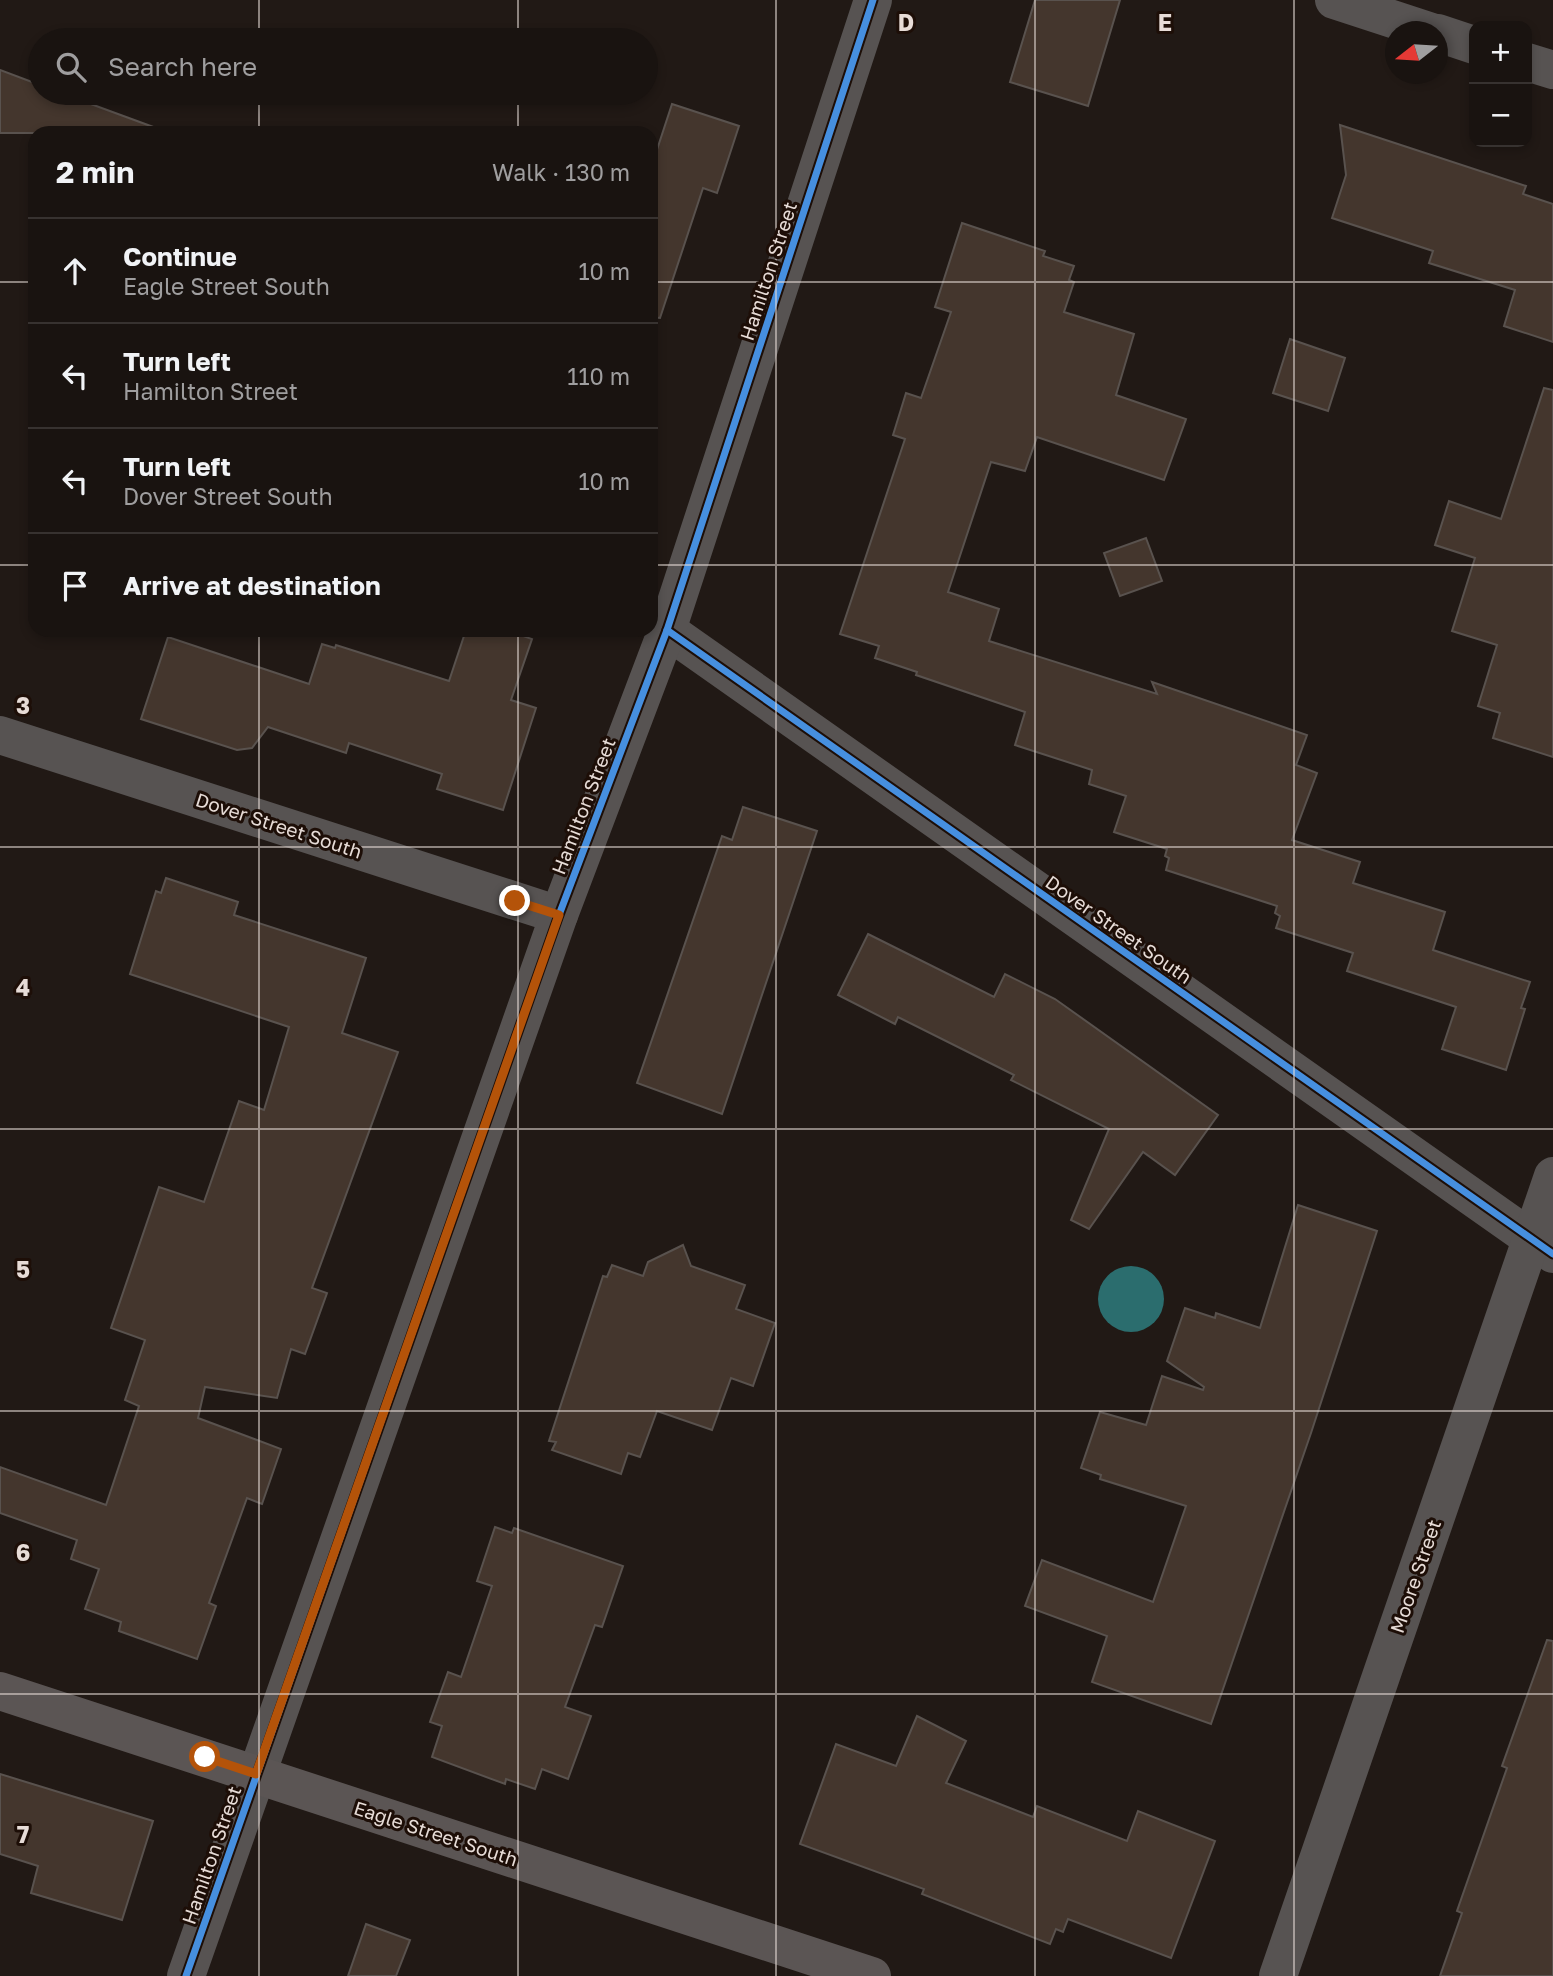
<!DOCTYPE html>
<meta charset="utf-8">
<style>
body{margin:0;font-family:"Golos Text",sans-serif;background:#26201e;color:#f1f3f6}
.controls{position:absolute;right:21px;top:21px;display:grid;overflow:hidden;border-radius:14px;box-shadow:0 4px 10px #0003}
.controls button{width:63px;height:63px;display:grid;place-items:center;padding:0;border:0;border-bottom:2px solid #373230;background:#191310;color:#f1f3f6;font:35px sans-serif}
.compass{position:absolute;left:1385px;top:21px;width:63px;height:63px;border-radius:50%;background:#191310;box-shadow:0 4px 10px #0003;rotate:253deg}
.stop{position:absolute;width:21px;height:21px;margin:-16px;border:5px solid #b45309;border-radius:50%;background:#fff}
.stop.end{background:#b45309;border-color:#fff;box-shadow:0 2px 7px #0008}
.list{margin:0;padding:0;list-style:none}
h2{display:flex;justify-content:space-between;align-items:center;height:91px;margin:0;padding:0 28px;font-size:30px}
h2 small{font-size:23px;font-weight:400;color:#9f9e9f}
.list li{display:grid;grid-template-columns:46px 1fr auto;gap:21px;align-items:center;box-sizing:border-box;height:105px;padding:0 28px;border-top:2px solid #373230}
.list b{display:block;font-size:26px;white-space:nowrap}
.list p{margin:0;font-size:23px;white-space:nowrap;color:#9f9e9f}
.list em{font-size:23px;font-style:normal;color:#9f9e9f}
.icon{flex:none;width:38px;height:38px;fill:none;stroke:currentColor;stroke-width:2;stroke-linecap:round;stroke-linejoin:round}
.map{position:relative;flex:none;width:1553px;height:1976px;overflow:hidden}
.search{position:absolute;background:#191310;box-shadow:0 4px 10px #0003;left:28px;top:28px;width:630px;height:77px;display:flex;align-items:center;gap:18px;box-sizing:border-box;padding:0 24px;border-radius:38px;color:#9f9e9f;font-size:26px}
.panel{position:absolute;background:#191310;box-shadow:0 4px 10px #0003;left:28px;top:126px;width:630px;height:511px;border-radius:21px}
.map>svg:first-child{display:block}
.water{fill:#2b6d6e}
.building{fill:#44362d;stroke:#59524e;stroke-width:2}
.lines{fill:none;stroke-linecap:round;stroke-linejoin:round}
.street{stroke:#575352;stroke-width:38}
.secondary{stroke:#5b5554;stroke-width:38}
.cycleway-casing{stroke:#1d0e07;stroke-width:11}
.cycleway{stroke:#468fdf;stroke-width:7}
.route{stroke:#b45309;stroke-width:9}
.grid{fill:none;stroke:#e7dcd7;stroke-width:2;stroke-opacity:0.55}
.labels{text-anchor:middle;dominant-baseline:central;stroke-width:6;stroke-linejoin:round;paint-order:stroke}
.street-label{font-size:19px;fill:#e7dcd7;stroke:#1d0e07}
.grid-label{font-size:23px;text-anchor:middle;font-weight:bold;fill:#e7dcd7;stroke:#1d0e07;stroke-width:6;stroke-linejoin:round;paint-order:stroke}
</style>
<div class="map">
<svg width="1553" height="1976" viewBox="0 0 1553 1976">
<rect width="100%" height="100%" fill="#211915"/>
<circle class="water" cx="1131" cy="1299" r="33"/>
<g class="building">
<polygon points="1035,0 1120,0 1088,106 1010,82"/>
<polygon points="0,70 40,85 40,93 61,93 156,128 155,133 0,133"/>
<polygon points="672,104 739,126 717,193 703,188 660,318 651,317 651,168"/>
<polygon points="1340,125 1526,186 1523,194 1553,204 1553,342 1504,326 1515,290 1429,263 1433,251 1332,218 1346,175"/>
<polygon points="962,223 1045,251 1043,256 1074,266 1069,280 1074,282 1064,312 1134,334 1116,395 1186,419 1164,480 1037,437 1025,471 991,462 948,592 999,609 989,641 1157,694 1152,682 1307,735 1296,765 1317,773 1292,840 1360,862 1353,883 1445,912 1433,950 1530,982 1521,1008 1525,1009 1506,1070 1442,1049 1456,1007 1347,971 1353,953 1276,928 1280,916 1275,913 1277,906 1166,870 1169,858 1165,856 1167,849 1114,832 1126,796 1089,784 1092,770 1015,745 1025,712 916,675 917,672 875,658 879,646 840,634 905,439 893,435 906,393 921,398 951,312 935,307"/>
<polygon points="1290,339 1345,358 1328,411 1273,393"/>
<polygon points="1544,388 1553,390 1553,757 1493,738 1500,713 1478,706 1497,645 1452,631 1475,558 1435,545 1449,501 1501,519"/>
<polygon points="1146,538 1162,581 1120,596 1104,553"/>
<polygon points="466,630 506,630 532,639 511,700 536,708 503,810 437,789 442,774 349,743 346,753 268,727 252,748 237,750 141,719 168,637 309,684 322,644 335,648 336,645 449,681"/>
<polygon points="743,807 817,831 722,1114 637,1083 722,836 732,840"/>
<polygon points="166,878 238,902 234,915 366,958 342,1033 398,1052 312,1288 327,1293 305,1354 291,1349 277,1398 205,1387 198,1418 281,1449 262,1504 247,1498 209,1603 216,1606 197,1659 119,1631 121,1622 85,1609 99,1569 71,1559 77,1540 0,1513 0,1467 106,1505 139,1406 125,1400 145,1340 111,1328 159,1187 204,1202 239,1101 264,1110 289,1027 130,974 156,891 161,893"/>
<polygon points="868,934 994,997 1005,974 1055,999 1218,1115 1175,1175 1143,1152 1089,1229 1071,1220 1109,1129 1011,1080 1014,1075 898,1017 895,1024 838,995"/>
<polygon points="1298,1205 1377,1231 1311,1433 1211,1724 1092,1682 1107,1636 1025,1606 1042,1560 1153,1602 1186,1506 1100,1479 1101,1475 1081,1468 1100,1412 1146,1425 1162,1376 1203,1390 1204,1387 1167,1361 1185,1308 1215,1318 1216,1313 1260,1328"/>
<polygon points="683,1245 691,1266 745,1285 736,1309 775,1323 753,1386 731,1378 712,1430 657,1411 640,1457 628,1453 621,1474 552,1450 556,1442 549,1441 603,1276 607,1277 612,1265 643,1276 648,1262"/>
<polygon points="495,1527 512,1533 514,1528 623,1566 602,1627 595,1625 565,1707 591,1716 568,1779 542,1769 535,1789 506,1779 505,1784 432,1757 442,1726 430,1722 448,1672 461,1677 492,1586 477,1581"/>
<polygon points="1547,1640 1553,1641 1553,1976 1440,1976 1462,1913 1457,1911 1507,1768 1502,1766"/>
<polygon points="917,1716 966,1741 946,1783 1033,1817 1037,1806 1127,1841 1138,1811 1215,1841 1171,1958 1068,1919 1063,1932 1056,1929 1050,1944 922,1894 924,1889 800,1844 836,1744 896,1766"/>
<polygon points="0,1774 153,1821 122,1920 31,1893 38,1866 0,1854"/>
<polygon points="366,1924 410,1940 396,1976 348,1976"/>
</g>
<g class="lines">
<g class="street">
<polyline points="1334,0 1432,32"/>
<polyline points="1438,33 1474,45"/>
<polyline points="1527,62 1553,70"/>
<polyline points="667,630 1553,1254"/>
<polyline points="0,735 559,915"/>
<polyline points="186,1976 559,915 667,630 873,0"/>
<polyline points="1278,1976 1553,1176"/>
</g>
<polyline class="secondary" points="0,1691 872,1976"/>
<g class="cycleway-casing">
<g id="cycleway">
<polyline points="667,630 1553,1254"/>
<polyline points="186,1976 559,915 667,630 873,0"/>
</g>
</g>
<use href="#cycleway" class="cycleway"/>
</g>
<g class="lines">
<polyline class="route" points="205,1757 256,1774 559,915 515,901"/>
</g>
<path class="grid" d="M 259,0 L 259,40M 518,0 L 518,40M 776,0 L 776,1976M 1035,0 L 1035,1976M 1294,0 L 1294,1976M 259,93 L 259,133M 518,93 L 518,133M 0,282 L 35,282M 651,282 L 1553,282M 0,565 L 35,565M 651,565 L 1553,565M 259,630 L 259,1976M 518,630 L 518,1976M 0,847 L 1553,847M 0,1129 L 1553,1129M 0,1411 L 1553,1411M 0,1694 L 1553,1694"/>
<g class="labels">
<g class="street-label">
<text transform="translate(768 271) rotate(-72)">Hamilton Street</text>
<text transform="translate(583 806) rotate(-69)">Hamilton Street</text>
<text transform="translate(279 825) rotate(18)">Dover Street South</text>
<text transform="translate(1119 929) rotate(35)">Dover Street South</text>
<text transform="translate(1415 1576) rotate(-71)">Moore Street</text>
<text transform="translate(436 1833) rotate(18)">Eagle Street South</text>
<text transform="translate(211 1855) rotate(-71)">Hamilton Street</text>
</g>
</g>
<g class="grid-label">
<text x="906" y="31">D</text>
<text x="1165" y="31">E</text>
<text x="23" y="714">3</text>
<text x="23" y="996">4</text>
<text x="23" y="1278">5</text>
<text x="23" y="1561">6</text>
<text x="23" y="1843">7</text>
</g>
</svg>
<div class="controls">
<button>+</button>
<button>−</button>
</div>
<svg class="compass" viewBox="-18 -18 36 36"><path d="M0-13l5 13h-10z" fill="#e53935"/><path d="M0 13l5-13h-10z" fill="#9f9e9f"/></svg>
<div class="stop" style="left:205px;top:1757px"></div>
<div class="stop end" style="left:515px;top:901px"></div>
<div class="search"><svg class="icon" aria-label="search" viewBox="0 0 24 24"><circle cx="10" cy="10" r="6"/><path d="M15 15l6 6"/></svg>Search here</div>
<section class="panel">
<h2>2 min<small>Walk · 130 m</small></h2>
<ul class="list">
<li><svg class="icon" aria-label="ahead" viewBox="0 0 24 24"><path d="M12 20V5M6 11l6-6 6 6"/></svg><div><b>Continue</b><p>Eagle Street South</p></div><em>10 m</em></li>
<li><svg class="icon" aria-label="left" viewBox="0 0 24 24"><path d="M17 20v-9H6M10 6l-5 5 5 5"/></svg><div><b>Turn left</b><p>Hamilton Street</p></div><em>110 m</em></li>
<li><svg class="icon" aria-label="left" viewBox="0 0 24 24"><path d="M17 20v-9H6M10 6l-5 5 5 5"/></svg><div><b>Turn left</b><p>Dover Street South</p></div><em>10 m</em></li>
<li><svg class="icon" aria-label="arrive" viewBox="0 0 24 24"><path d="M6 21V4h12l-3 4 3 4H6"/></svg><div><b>Arrive at destination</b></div></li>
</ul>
</section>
</div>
